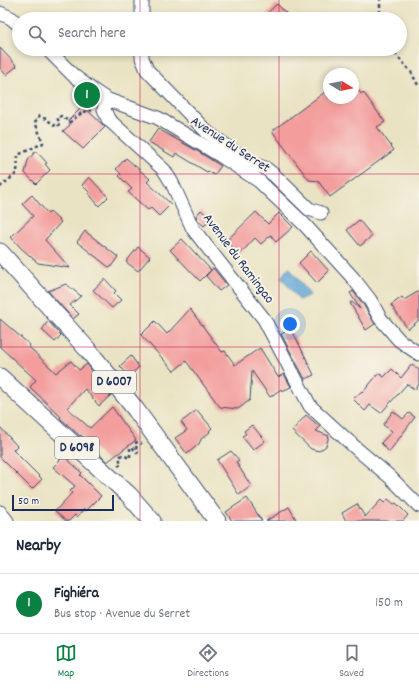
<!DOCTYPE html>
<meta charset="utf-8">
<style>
body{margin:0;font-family:Dekko,sans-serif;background:#f6f6f7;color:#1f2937}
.compass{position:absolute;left:323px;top:68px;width:36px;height:36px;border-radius:50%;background:#fff;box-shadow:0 2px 6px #0003;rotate:100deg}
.scale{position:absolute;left:12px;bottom:10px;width:102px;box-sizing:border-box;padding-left:4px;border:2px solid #1b2f5e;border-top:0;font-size:11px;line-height:14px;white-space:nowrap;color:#1b2f5e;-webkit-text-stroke:3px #f7f3e8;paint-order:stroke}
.you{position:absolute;left:290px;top:324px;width:14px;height:14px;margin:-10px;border:3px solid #fff;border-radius:50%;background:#1a73e8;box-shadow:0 0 0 6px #1a73e833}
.badge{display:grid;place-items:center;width:26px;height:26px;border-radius:50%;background:#0b8043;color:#fff;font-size:13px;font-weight:700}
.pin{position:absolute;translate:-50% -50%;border:2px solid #fff;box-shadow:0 1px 4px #0006}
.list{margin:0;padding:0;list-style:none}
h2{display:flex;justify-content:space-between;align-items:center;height:52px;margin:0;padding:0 16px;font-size:17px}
h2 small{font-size:13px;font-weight:400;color:#747a83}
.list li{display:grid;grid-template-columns:26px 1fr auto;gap:12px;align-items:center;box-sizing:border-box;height:60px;padding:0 16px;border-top:1px solid #e0e1e3}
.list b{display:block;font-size:15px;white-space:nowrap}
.list p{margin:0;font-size:13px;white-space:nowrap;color:#747a83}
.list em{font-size:13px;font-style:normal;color:#747a83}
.icon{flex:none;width:22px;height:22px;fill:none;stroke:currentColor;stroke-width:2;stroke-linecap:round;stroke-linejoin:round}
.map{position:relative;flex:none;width:419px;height:521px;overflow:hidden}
.search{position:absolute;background:#fff;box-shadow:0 2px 6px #0003;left:12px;right:12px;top:12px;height:44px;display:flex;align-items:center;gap:10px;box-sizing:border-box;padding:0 14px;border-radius:22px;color:#747a83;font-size:15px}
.sheet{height:112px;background:#fff}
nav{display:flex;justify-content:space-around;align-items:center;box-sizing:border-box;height:56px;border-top:1px solid #e0e1e3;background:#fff;font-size:11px;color:#747a83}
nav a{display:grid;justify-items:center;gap:2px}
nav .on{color:#0b8043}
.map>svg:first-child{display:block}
.water{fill:#5aa2d1;stroke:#3a6898}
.building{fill:#f39d9c}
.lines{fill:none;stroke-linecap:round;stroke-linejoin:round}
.minor-casing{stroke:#3a4a6d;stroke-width:15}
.major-casing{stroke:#3a4a6d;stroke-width:19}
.path{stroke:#3a4a6d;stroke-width:2.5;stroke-dasharray:3 3;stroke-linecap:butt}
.minor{stroke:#fff;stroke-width:13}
.major{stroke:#fff;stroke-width:17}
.grid{fill:none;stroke:#c2185b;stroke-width:1;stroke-opacity:0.55}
.labels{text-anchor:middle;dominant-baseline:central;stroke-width:4;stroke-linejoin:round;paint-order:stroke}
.shield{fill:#f7f3e8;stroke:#5d6a87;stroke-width:1}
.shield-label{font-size:13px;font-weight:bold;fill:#1b2f5e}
.street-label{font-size:14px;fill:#1b2f5e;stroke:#f7f3e8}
</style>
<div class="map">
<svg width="419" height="521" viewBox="0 0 419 521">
<rect width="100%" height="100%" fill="#f7f3e8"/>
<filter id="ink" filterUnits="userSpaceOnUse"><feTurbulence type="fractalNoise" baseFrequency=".025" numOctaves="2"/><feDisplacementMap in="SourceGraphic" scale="8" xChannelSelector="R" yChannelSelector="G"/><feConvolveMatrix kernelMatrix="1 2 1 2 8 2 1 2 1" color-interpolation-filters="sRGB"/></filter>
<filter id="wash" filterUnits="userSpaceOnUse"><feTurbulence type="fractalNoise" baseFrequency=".012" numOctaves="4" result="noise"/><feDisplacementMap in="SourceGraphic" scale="16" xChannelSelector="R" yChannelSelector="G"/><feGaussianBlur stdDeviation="0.9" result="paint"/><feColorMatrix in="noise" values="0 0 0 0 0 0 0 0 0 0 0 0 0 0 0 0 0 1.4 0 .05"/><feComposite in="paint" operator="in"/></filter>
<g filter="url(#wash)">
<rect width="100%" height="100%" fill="#eae3c3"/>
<path class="water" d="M 289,267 L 310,295 C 307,297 302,298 299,300 L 281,277 C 285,274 285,270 289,267 Z"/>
<g id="blocks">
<g class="building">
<polygon points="277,4 292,19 261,19"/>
<polygon points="0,48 17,66 6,75 0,68"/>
<polygon points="353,82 361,94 363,92 385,122 377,127 394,150 330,197 318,181 309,180 272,131 329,89 329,98 353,98"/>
<polygon points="83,106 105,127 83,149 63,131 70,125 68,121"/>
<polygon points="158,129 199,152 221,166 214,175 208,171 207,172 176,153 174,157 149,142"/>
<polygon points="36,151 47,163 45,164 50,170 36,184 25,173 28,160"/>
<polygon points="126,158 150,179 147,182 171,204 159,216 151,208 148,210 128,192 132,189 119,176 121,174 116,169"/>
<polygon points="89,177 108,197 99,206 89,194 90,193 82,185"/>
<polygon points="32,195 48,214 50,212 61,222 45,240 70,268 38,263 21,248 11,237 33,216 22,204"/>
<polygon points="201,210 211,219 204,226 198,221 196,216"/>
<polygon points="256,212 268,224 279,213 293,227 276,242 271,235 261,244 255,238 240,254 226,241"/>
<polygon points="359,220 372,236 360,246 347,230"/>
<polygon points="85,231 118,257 110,268 77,242"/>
<polygon points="182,239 211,270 200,281 170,250"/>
<polygon points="138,247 150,257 138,271 126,262"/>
<polygon points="311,251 329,271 317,283 299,263"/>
<polygon points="213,268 227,285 219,291 206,276"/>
<polygon points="105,279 116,291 114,293 121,300 112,308 93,290"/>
<polygon points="66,284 81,296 70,305 79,314 73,319 48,291"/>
<polygon points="353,291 363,304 375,324 366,330 350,303 352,302 360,309 350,293"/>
<polygon points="419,291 419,320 408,329 391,305 402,297 404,300"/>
<polygon points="190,309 222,352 225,351 235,365 260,348 278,377 284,374 291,387 282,391 281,389 270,397 252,371 250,400 238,409 220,407 186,361 174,371 141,335 155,321 167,334"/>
<polygon points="0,319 30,345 29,347 56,373 71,361 79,370 87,364 111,395 99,406 85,389 67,408 90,428 112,407 136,440 107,462 81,435 80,436 60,418 61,417 30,387 36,380 0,347"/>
<polygon points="48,321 61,335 55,342 42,330"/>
<polygon points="289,330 295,336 314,375 305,379 281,334"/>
<polygon points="131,356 139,367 129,376 120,366"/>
<polygon points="412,364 419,370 419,384 415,390 407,384 381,413 370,405 365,411 353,399 362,391 363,392 379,373 384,377 392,369 401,378"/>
<polygon points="197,410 212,428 209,431 210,432 201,439 199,444 187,454 175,438 187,430 181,422"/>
<polygon points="393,411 403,419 409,413 415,417 389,452 381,443 392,431 383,425"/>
<polygon points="306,415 320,427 316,431 329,436 326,446 319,451 311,449 292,431"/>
<polygon points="252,425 265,441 253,450 242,436 246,434 244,431"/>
<polygon points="0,427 17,446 13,450 42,479 32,489 0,457"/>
<polygon points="231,451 239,460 236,462 251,486 239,495 217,460"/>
<polygon points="64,456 82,473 80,475 101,496 86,511 84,509 77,517 75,515 69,521 66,521 55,511 72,493 70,491 75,486 53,467"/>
<polygon points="247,498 262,521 232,521 226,512"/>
<polygon points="388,499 394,504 396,503 408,515 403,521 346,521 342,513 357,504 365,517 381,500 384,503"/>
<polygon points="289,507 297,521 266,521"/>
</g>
</g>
</g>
<g filter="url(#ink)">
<use href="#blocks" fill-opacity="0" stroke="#3a4a6d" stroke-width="1"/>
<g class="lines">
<g class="minor-casing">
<g id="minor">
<polyline points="0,13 11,18 19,25"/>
<polyline points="142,19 142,0"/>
<polyline points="47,49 74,76 94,91 106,99 158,118 221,156 259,181 304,224 353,278 370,300 380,318 399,340 419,354"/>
<polyline points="142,49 142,58 147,70 207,132 245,159 247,166 244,171"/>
<polyline points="106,99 104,109 108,119 164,170 172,183 193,229 264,319 310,406 358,450 390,477 419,506"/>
<polyline points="247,166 256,165 265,168 274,175 309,209 321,213"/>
<polyline points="0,512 7,521"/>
</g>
</g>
<g class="major-casing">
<g id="major">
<polyline points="0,252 88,350 136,410 217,521"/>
<polyline points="0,377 129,495 152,521"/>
</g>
</g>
<g class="path">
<polyline points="380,19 380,0"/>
<polyline points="391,49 411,72 419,87"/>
<polyline points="0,187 17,173 18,155 43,143 35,122 39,116 46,119 57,127 60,123 57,118 61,116 70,122 83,112 92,110"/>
<polyline points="118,466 121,464 119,457 122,455 130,458 130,448 132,447 137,453 138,452 135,443 138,442 142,444"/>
</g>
<use href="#minor" class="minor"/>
<use href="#major" class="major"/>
</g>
</g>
<path class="grid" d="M 140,0 L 140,19M 279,0 L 279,19M 140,49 L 140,521M 279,49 L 279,521M 0,174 L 419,174M 0,347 L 419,347"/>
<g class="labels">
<g class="shield">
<rect x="92" y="371" width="44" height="22" rx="3"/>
<rect x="55" y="437" width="44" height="22" rx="3"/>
</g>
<g class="shield-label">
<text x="114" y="382">D 6007</text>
<text x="77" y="448">D 6098</text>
</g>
<g class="street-label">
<text transform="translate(230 145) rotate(33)">Avenue du Serret</text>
<text transform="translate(238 259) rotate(53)">Avenue du Ramingao</text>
</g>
</g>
</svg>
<svg class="compass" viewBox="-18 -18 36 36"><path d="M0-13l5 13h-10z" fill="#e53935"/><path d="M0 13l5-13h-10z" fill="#747a83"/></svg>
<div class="scale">50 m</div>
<div class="you"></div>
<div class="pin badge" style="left:87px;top:95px">1</div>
<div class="search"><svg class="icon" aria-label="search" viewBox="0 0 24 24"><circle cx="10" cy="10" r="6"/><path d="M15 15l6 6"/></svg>Search here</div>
</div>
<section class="sheet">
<h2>Nearby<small></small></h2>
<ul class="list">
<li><span class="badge">1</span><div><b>Fighiéra</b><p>Bus stop · Avenue du Serret</p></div><em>150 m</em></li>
</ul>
</section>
<nav>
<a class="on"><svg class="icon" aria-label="map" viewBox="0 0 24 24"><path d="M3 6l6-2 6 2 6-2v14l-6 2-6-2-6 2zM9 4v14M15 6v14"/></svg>Map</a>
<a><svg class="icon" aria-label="directions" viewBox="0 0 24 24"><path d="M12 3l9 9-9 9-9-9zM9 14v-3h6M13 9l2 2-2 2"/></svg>Directions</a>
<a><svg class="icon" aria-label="saved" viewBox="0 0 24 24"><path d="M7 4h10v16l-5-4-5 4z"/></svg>Saved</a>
</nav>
